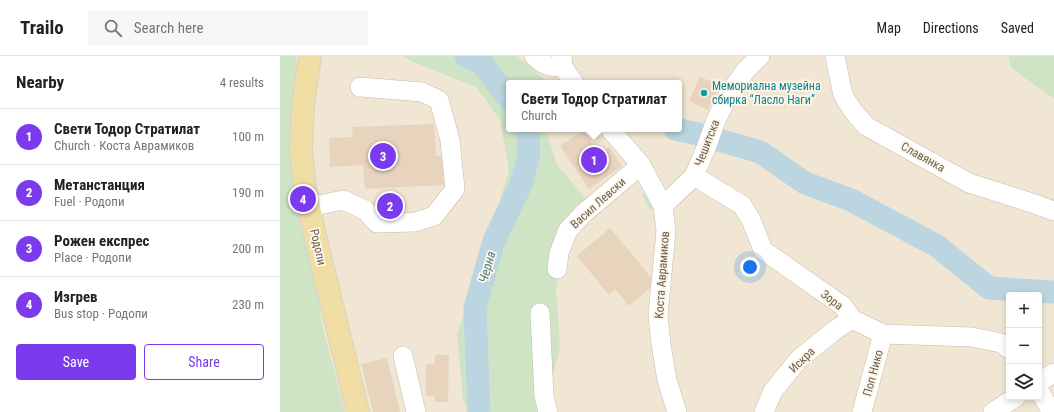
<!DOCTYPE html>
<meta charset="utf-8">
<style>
body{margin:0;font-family:"Roboto Condensed",sans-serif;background:#f6f6f6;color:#222}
.controls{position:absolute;right:12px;bottom:12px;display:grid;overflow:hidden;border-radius:4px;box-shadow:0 2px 6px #0003}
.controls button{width:36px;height:36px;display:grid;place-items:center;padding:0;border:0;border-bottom:1px solid #e0e0e0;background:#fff;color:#222;font:20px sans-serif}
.you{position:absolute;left:470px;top:211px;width:14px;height:14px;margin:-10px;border:3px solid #fff;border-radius:50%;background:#1a73e8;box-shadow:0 0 0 6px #1a73e833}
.badge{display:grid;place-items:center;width:26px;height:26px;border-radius:50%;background:#7c3aed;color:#fff;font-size:13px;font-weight:700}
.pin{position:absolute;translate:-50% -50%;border:2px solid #fff;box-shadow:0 1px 4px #0006}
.popup{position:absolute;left:226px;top:24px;width:176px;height:52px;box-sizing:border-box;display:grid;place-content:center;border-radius:4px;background:#fff;filter:drop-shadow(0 1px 3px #0005);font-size:13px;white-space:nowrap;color:#767676}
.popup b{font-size:15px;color:#222}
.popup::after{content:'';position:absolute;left:50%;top:100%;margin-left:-8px;border:8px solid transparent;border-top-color:#fff}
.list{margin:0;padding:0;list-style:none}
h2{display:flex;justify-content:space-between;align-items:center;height:52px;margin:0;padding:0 16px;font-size:17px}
h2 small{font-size:13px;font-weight:400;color:#767676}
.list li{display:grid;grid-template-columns:26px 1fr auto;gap:12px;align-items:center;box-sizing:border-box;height:56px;padding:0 16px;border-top:1px solid #e0e0e0}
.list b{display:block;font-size:15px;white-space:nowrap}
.list p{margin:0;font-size:13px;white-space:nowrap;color:#767676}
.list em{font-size:13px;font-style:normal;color:#767676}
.actions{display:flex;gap:8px;padding:12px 16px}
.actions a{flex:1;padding:9px 0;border:1px solid #7c3aed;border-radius:4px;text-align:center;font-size:14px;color:#7c3aed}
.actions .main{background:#7c3aed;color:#fff}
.icon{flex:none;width:22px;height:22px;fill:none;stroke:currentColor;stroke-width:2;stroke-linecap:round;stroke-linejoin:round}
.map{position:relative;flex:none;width:774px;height:356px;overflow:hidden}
header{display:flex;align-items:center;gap:24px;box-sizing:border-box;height:56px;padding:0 20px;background:#fff;border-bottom:1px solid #e0e0e0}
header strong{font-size:19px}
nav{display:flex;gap:22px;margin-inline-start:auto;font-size:14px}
.search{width:280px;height:36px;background:#f6f6f6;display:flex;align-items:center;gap:10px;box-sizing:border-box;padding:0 14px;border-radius:4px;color:#767676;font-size:15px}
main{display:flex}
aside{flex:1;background:#fff}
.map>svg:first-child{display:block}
.residential{fill:#f0e6d3;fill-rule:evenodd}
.green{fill:#cee4c5}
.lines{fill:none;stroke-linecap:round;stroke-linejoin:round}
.river{stroke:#bbd6e0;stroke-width:23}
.building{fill:#e8d4bd}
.minor-casing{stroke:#c8bcac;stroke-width:20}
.major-casing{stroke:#d6d2cd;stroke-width:24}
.minor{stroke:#fff;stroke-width:19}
.major{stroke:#f0dda4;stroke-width:22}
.culture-dot{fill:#0f9aa8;stroke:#fcf7ea;stroke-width:1.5}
.labels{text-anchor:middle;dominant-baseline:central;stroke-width:3.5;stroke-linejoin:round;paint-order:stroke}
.culture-label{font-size:12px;fill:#0d838f;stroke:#fcf7ea;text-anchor:start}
.street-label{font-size:12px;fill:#6e5d4d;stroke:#fcf7ea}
.water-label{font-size:13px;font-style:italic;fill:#4d7585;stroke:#fcf7ea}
</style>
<header>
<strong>Trailo</strong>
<div class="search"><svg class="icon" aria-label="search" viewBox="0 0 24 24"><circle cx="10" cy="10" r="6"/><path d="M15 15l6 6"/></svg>Search here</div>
<nav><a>Map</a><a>Directions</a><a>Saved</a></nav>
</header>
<main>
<aside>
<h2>Nearby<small>4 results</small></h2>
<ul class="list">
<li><span class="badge">1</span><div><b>Свети Тодор Стратилат</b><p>Church · Коста Аврамиков</p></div><em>100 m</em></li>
<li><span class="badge">2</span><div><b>Метанстанция</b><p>Fuel · Родопи</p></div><em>190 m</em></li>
<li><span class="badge">3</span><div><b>Рожен експрес</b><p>Place · Родопи</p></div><em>200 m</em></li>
<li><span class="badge">4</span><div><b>Изгрев</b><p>Bus stop · Родопи</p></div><em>230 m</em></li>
</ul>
<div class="actions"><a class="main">Save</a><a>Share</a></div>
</aside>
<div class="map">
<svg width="774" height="356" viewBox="0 0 774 356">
<rect width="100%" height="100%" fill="#f9f3e4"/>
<path class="residential" d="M 0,0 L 728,0 L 731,12 L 774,43 L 774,356 L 0,356 ZM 229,27 L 399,27 L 399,73 L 229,73 ZM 729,239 L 759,239 L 759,341 L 729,341 Z"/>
<g class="green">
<polygon points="0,0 16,0 21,64 34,204 42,269 65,356 0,356"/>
<polygon points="123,0 237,0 268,27 229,27 229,73 266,73 277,109 314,152 283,191 276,232 280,291 264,356 187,356 183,343 177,279 229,115 220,64 196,31 135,7"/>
<polygon points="728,0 774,0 774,43 731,12"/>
<polygon points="373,133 381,148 370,154 362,139"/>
</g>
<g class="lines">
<g class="river">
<polyline points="186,0 202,7 229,43"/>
<polyline points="395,73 418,78 480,96 525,127 571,144 657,190 709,232 774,236"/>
<polyline points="199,356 195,252 214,185 241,128 249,99 248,76 247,73"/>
</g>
</g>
<g class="building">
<polygon points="420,21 439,29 428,54 409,45"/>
<polygon points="154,68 156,100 163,100 164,129 85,133 83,109 50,111 49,82 73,81 72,71"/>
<polygon points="303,74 319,98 329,91 342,110 309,133 280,90"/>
<polygon points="330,172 376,227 349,250 335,233 329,239 297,200"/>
<polygon points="155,299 169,299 168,346 155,346 155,340 146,340 146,308 155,308"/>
<polygon points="107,302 120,356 93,356 81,308"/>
</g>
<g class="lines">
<g class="minor-casing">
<g id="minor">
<path d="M 254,0 C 263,10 271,11 283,11"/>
<polyline points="282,0 283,11 294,27"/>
<polyline points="555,0 563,39 573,55 586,70 689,127 752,147 774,155"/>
<polyline points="330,73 361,109 383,150 386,175 378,259 381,288 387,324 397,356"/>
<polyline points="414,120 462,149 471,164 483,194 563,250 572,263 603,278 692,281 721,287 729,293"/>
<polyline points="383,150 414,120 426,92 436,64 449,38 465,15 480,0"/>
<polyline points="29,151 63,144 85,154 97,167 135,166 154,160 175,133 170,84 159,44 142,36 80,31"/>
<polyline points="277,213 279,197 288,174 304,157 361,109"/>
<polyline points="260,257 264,340 268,356"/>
<polyline points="123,300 136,356"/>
<polyline points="759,326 774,317"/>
<polyline points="759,335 772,356"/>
<polyline points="484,356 493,335 519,303 555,274 572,263"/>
<polyline points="582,356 603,278"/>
<polyline points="713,356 736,341"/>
</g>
</g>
<g class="major-casing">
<polyline id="major" points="30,0 23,48 21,94 25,133 38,192 78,356"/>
</g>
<use href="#minor" class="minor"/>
<use href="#major" class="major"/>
</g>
<circle class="culture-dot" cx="424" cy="37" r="4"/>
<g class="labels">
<g class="culture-label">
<text x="432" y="30">Мемориална музейна<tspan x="432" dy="14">сбирка “Ласло Наги”</tspan></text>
</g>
<g class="street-label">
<text transform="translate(427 87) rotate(-69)">Чешитска</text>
<text transform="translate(643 101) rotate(29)">Славянка</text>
<text transform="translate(318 147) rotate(-42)">Васил Левски</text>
<text transform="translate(38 191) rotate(77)">Родопи</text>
<text transform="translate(382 219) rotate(-86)">Коста Аврамиков</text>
<text transform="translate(552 244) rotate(38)">Зора</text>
<text transform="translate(522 304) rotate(-45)">Искра</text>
<text transform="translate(593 317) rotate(-75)">Поп Нико</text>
</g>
<g class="water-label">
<text transform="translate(207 211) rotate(-74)">Черна</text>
</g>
</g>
</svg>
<div class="controls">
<button>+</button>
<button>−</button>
<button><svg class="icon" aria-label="layers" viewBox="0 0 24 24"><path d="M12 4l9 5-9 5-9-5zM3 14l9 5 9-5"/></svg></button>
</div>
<div class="you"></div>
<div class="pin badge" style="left:314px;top:104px">1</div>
<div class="popup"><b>Свети Тодор Стратилат</b>Church</div>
<div class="pin badge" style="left:110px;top:150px">2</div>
<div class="pin badge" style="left:103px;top:100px">3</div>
<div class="pin badge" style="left:23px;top:143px">4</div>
</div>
</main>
